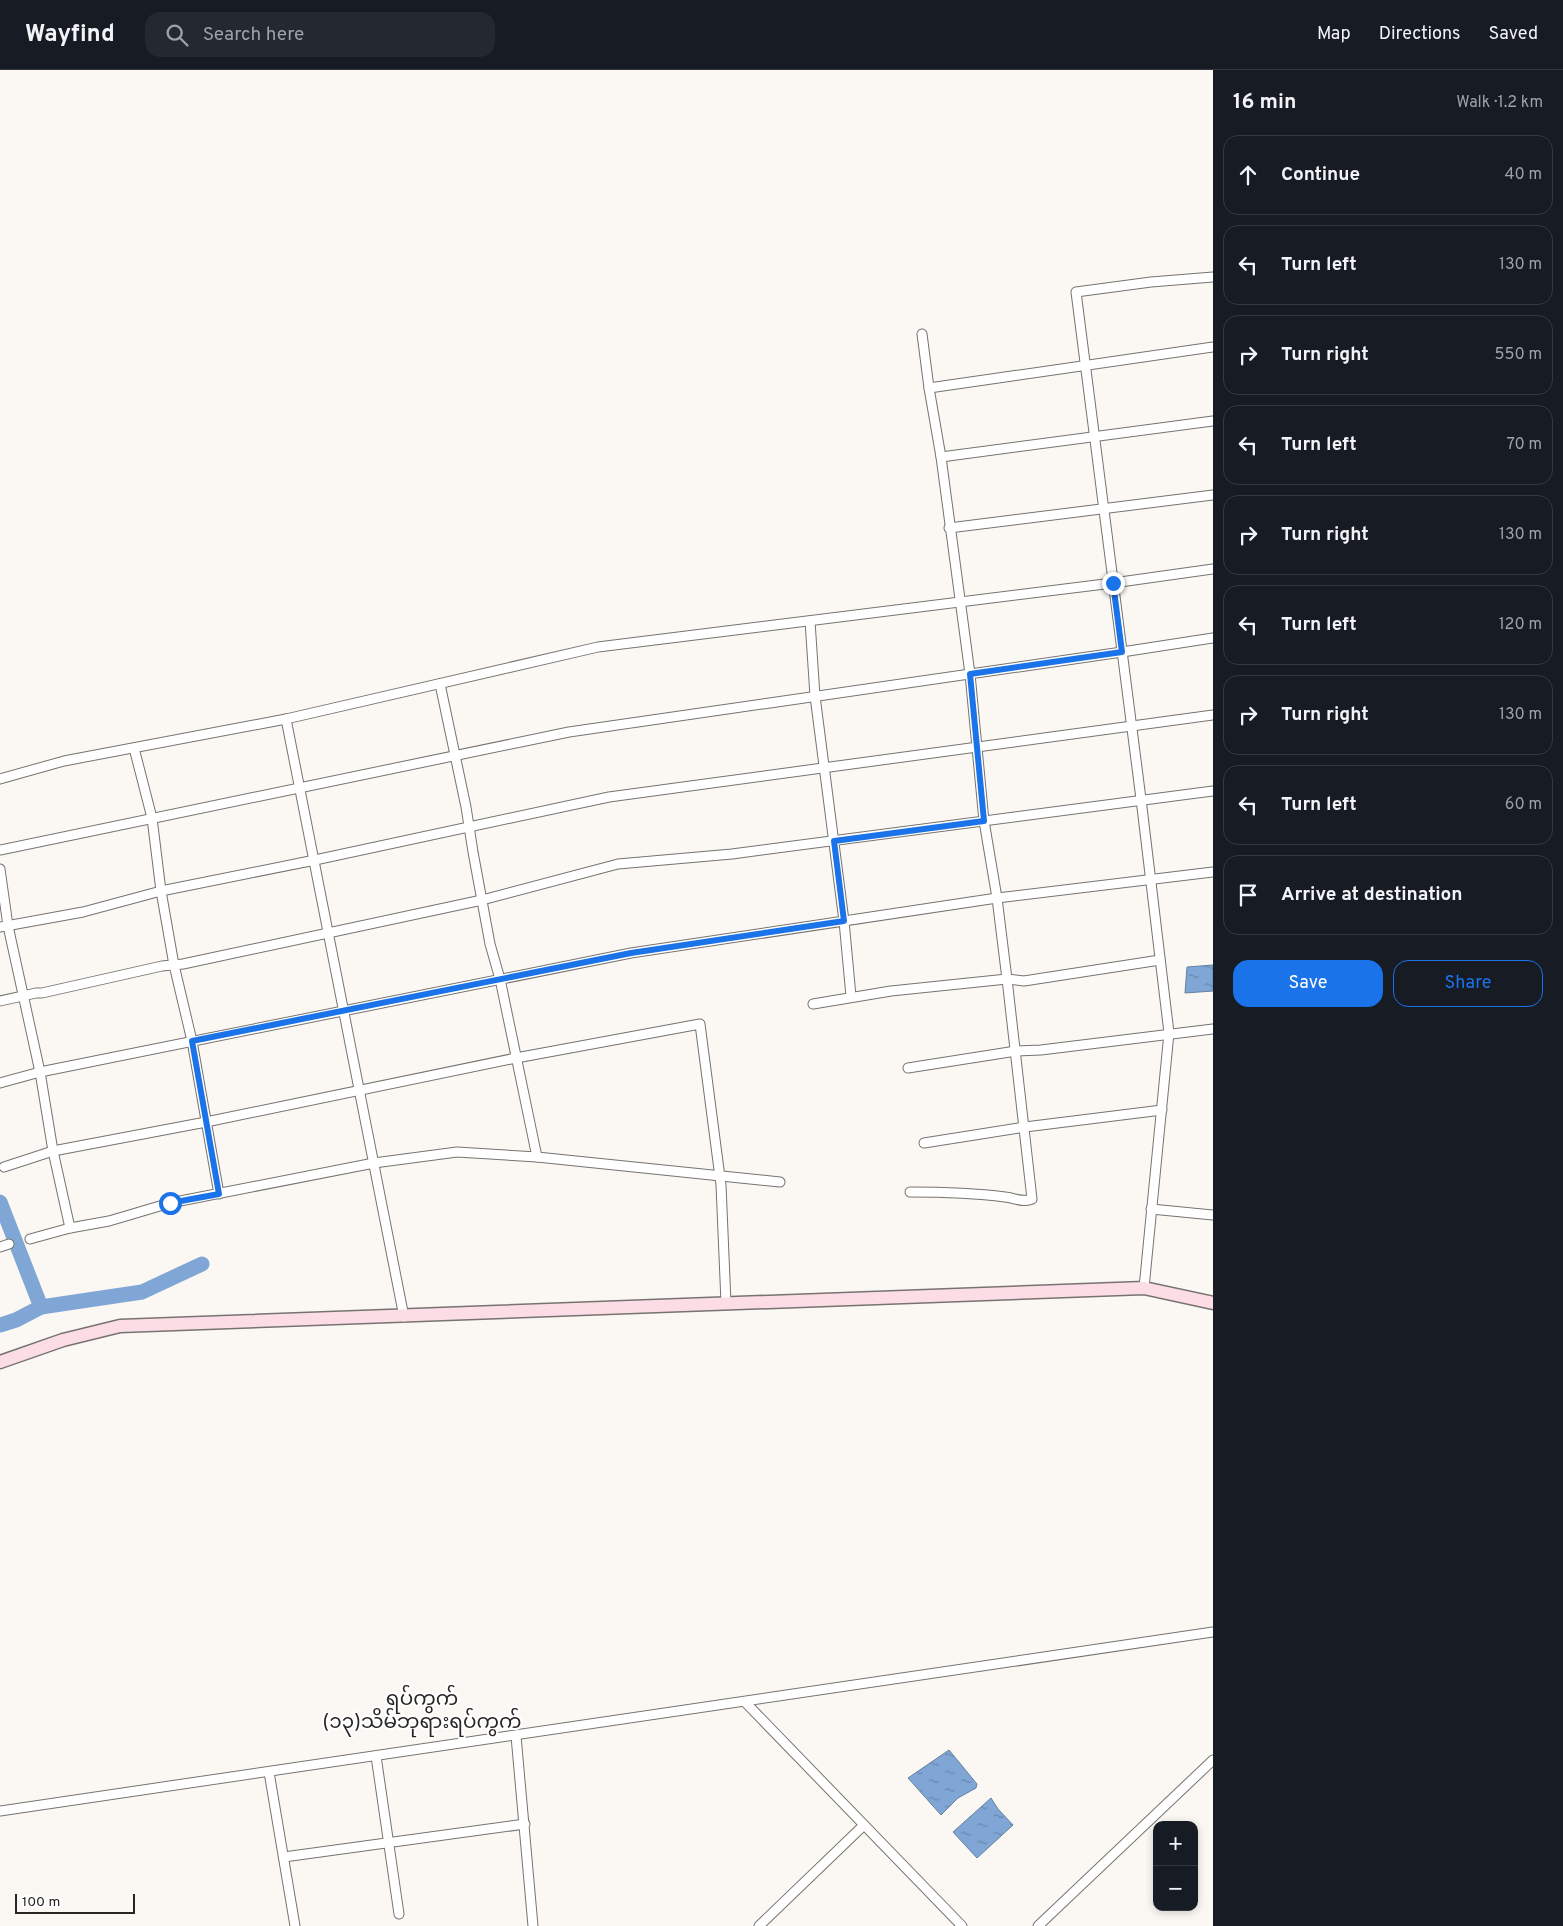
<!DOCTYPE html>
<meta charset="utf-8">
<style>
body{margin:0;font-family:Overpass,"Noto Sans Myanmar",sans-serif;background:#242831;color:#f1f3f6}
.controls{position:absolute;right:15px;bottom:15px;display:grid;overflow:hidden;border-radius:10px;box-shadow:0 2px 8px #0003}
.controls button{width:45px;height:45px;display:grid;place-items:center;padding:0;border:0;border-bottom:1px solid #363941;background:#171b24;color:#f1f3f6;font:25px sans-serif}
.scale{position:absolute;left:15px;bottom:12px;width:120px;box-sizing:border-box;padding-left:5px;border:2px solid #272624;border-top:0;font-size:14px;line-height:18px;white-space:nowrap;color:#272624;-webkit-text-stroke:4px #fff;paint-order:stroke}
.stop{position:absolute;width:15px;height:15px;margin:-11px;border:4px solid #1a73e8;border-radius:50%;background:#fff}
.stop.end{background:#1a73e8;border-color:#fff;box-shadow:0 1px 5px #0008}
.list{margin:0;padding:0;list-style:none}
h2{display:flex;justify-content:space-between;align-items:center;height:65px;margin:0;padding:0 20px;font-size:21px}
h2 small{font-size:16px;font-weight:400;color:#9ea1a6}
.list li{display:grid;grid-template-columns:32px 1fr auto;gap:15px;align-items:center;box-sizing:border-box;height:80px;margin:0 10px 10px;padding:0 10px;border:1px solid #363941;border-radius:15px}
.list b{display:block;font-size:19px;white-space:nowrap}
.list em{font-size:16px;font-style:normal;color:#9ea1a6}
.actions{display:flex;gap:10px;padding:15px 20px}
.actions a{flex:1;padding:11px 0;border:1px solid #1a73e8;border-radius:15px;text-align:center;font-size:18px;color:#1a73e8}
.actions .main{background:#1a73e8;color:#fff}
.icon{flex:none;width:28px;height:28px;fill:none;stroke:currentColor;stroke-width:2;stroke-linecap:round;stroke-linejoin:round}
.map{position:relative;flex:none;width:1213px;height:1856px;overflow:hidden}
header{display:flex;align-items:center;gap:30px;box-sizing:border-box;height:70px;padding:0 25px;background:#171b24;border-bottom:1px solid #363941}
header strong{font-size:24px}
nav{display:flex;gap:28px;margin-inline-start:auto;font-size:18px}
.search{width:350px;height:45px;background:#242831;display:flex;align-items:center;gap:12px;box-sizing:border-box;padding:0 18px;border-radius:15px;color:#9ea1a6;font-size:19px}
main{display:flex}
aside{flex:1;background:#171b24}
.map>svg:first-child{display:block}
.water{fill:url(#water-ripples);stroke:#6580a0}
.lines{fill:none;stroke-linecap:round;stroke-linejoin:round}
.river{stroke:#7fa6d5;stroke-width:15}
.minor-casing{stroke:#767370;stroke-width:11}
.secondary-casing{stroke:#767370;stroke-width:15}
.minor{stroke:#fff;stroke-width:9}
.secondary{stroke:#fcdde6;stroke-width:12}
.route{stroke:#1a73e8;stroke-width:6}
.labels{text-anchor:middle;dominant-baseline:central;stroke-width:4;stroke-linejoin:round;paint-order:stroke}
.quarter-label{font-size:20px;fill:#272624;stroke:#fff}
</style>
<header>
<strong>Wayfind</strong>
<div class="search"><svg class="icon" aria-label="search" viewBox="0 0 24 24"><circle cx="10" cy="10" r="6"/><path d="M15 15l6 6"/></svg>Search here</div>
<nav><a>Map</a><a>Directions</a><a>Saved</a></nav>
</header>
<main>
<div class="map">
<svg width="1213" height="1856" viewBox="0 0 1213 1856">
<defs>
<pattern id="water-ripples" width="26" height="14" patternUnits="userSpaceOnUse" patternTransform="scale(1.25)"><rect width="26" height="14" fill="#7fa6d5"/><path d="M2 4q2-2 4 0t4 0M15 11q2-2 4 0t4 0" fill="none" stroke="#6887ad"/></pattern>
</defs>
<rect width="100%" height="100%" fill="#fbf8f4"/>
<g class="water">
<polygon points="1213,895 1213,921 1185,923 1187,897"/>
<polygon points="949,1680 977,1714 976,1718 958,1728 941,1745 908,1708"/>
<polygon points="991,1728 998,1739 1013,1755 977,1788 953,1762"/>
</g>
<g class="lines">
<g class="river">
<polyline points="0,1132 41,1237"/>
<polyline points="0,1255 16,1250 41,1237 142,1222 202,1194"/>
</g>
<g class="minor-casing">
<g id="minor">
<polyline points="929,318 1213,277"/>
<polyline points="941,387 1213,351"/>
<polyline points="949,458 1213,425"/>
<polyline points="810,551 815,626 844,851 851,926"/>
<polyline points="440,614 466,737 473,782 490,874 500,909 537,1087"/>
<polyline points="286,649 404,1247"/>
<polyline points="134,678 152,748 161,821 174,895 192,971 219,1124"/>
<polyline points="0,709 64,691 286,649 598,577 1113,513 1213,499"/>
<polyline points="0,780 569,662 1122,582 1213,568"/>
<polyline points="0,799 8,856 40,1002 53,1081 70,1158"/>
<polyline points="0,857 83,842 161,821 315,790 609,727 1213,645"/>
<polyline points="0,931 36,923 42,923 162,896 183,894 482,830 618,794 732,784 1213,721"/>
<polyline points="813,934 891,921 1007,909 1024,911 1160,890"/>
<polyline points="908,998 1016,981 1041,980 1213,959"/>
<polyline points="0,1013 40,1002 631,883 997,828 1213,802"/>
<polyline points="924,1073 1025,1057 1162,1040"/>
<polyline points="4,1097 53,1081 206,1052 516,988 700,954 721,1115 726,1233"/>
<path d="M 910,1122 C 942,1122 974,1123 1005,1127 C 1014,1128 1024,1133 1032,1129 L 1007,909 L 997,828 L 984,751 L 970,604 L 941,387 L 929,318 L 922,264"/>
<polyline points="1151,1139 1213,1145"/>
<polyline points="30,1169 70,1158 109,1151 170,1133 374,1093 457,1082 537,1087 780,1112"/>
<polyline points="0,1177 9,1174"/>
<polyline points="1144,1218 1169,963 1141,729 1076,222 1151,212 1213,207"/>
<polyline points="745,1632 962,1856"/>
<polyline points="516,1666 533,1856"/>
<polyline points="376,1686 399,1844"/>
<polyline points="269,1702 295,1856"/>
<polyline points="0,1741 1213,1562"/>
<polyline points="284,1787 525,1754"/>
<polyline points="759,1856 864,1755"/>
<polyline points="1038,1856 1213,1690"/>
</g>
</g>
<g class="secondary-casing">
<polyline id="secondary" points="0,1292 63,1270 120,1256 1144,1218 1213,1233"/>
</g>
<use href="#minor" class="minor"/>
<use href="#secondary" class="secondary"/>
</g>
<g class="lines">
<polyline class="route" points="170,1133 219,1124 192,971 631,883 844,851 834,771 984,751 970,604 1122,582 1113,513"/>
</g>
<g class="labels">
<g class="quarter-label">
<text x="422" y="1630">ရပ်ကွက်<tspan x="422" dy="23">(၁၃)သိမ်ဘုရားရပ်ကွက်</tspan></text>
</g>
</g>
</svg>
<div class="controls">
<button>+</button>
<button>−</button>
</div>
<div class="scale">100 m</div>
<div class="stop" style="left:170px;top:1133px"></div>
<div class="stop end" style="left:1113px;top:513px"></div>
</div>
<aside>
<h2>16 min<small>Walk · 1.2 km</small></h2>
<ul class="list">
<li><svg class="icon" aria-label="ahead" viewBox="0 0 24 24"><path d="M12 20V5M6 11l6-6 6 6"/></svg><div><b>Continue</b></div><em>40 m</em></li>
<li><svg class="icon" aria-label="left" viewBox="0 0 24 24"><path d="M17 20v-9H6M10 6l-5 5 5 5"/></svg><div><b>Turn left</b></div><em>130 m</em></li>
<li><svg class="icon" aria-label="right" viewBox="0 0 24 24"><path d="M7 20v-9h11M14 6l5 5-5 5"/></svg><div><b>Turn right</b></div><em>550 m</em></li>
<li><svg class="icon" aria-label="left" viewBox="0 0 24 24"><path d="M17 20v-9H6M10 6l-5 5 5 5"/></svg><div><b>Turn left</b></div><em>70 m</em></li>
<li><svg class="icon" aria-label="right" viewBox="0 0 24 24"><path d="M7 20v-9h11M14 6l5 5-5 5"/></svg><div><b>Turn right</b></div><em>130 m</em></li>
<li><svg class="icon" aria-label="left" viewBox="0 0 24 24"><path d="M17 20v-9H6M10 6l-5 5 5 5"/></svg><div><b>Turn left</b></div><em>120 m</em></li>
<li><svg class="icon" aria-label="right" viewBox="0 0 24 24"><path d="M7 20v-9h11M14 6l5 5-5 5"/></svg><div><b>Turn right</b></div><em>130 m</em></li>
<li><svg class="icon" aria-label="left" viewBox="0 0 24 24"><path d="M17 20v-9H6M10 6l-5 5 5 5"/></svg><div><b>Turn left</b></div><em>60 m</em></li>
<li><svg class="icon" aria-label="arrive" viewBox="0 0 24 24"><path d="M6 21V4h12l-3 4 3 4H6"/></svg><div><b>Arrive at destination</b></div></li>
</ul>
<div class="actions"><a class="main">Save</a><a>Share</a></div>
</aside>
</main>
